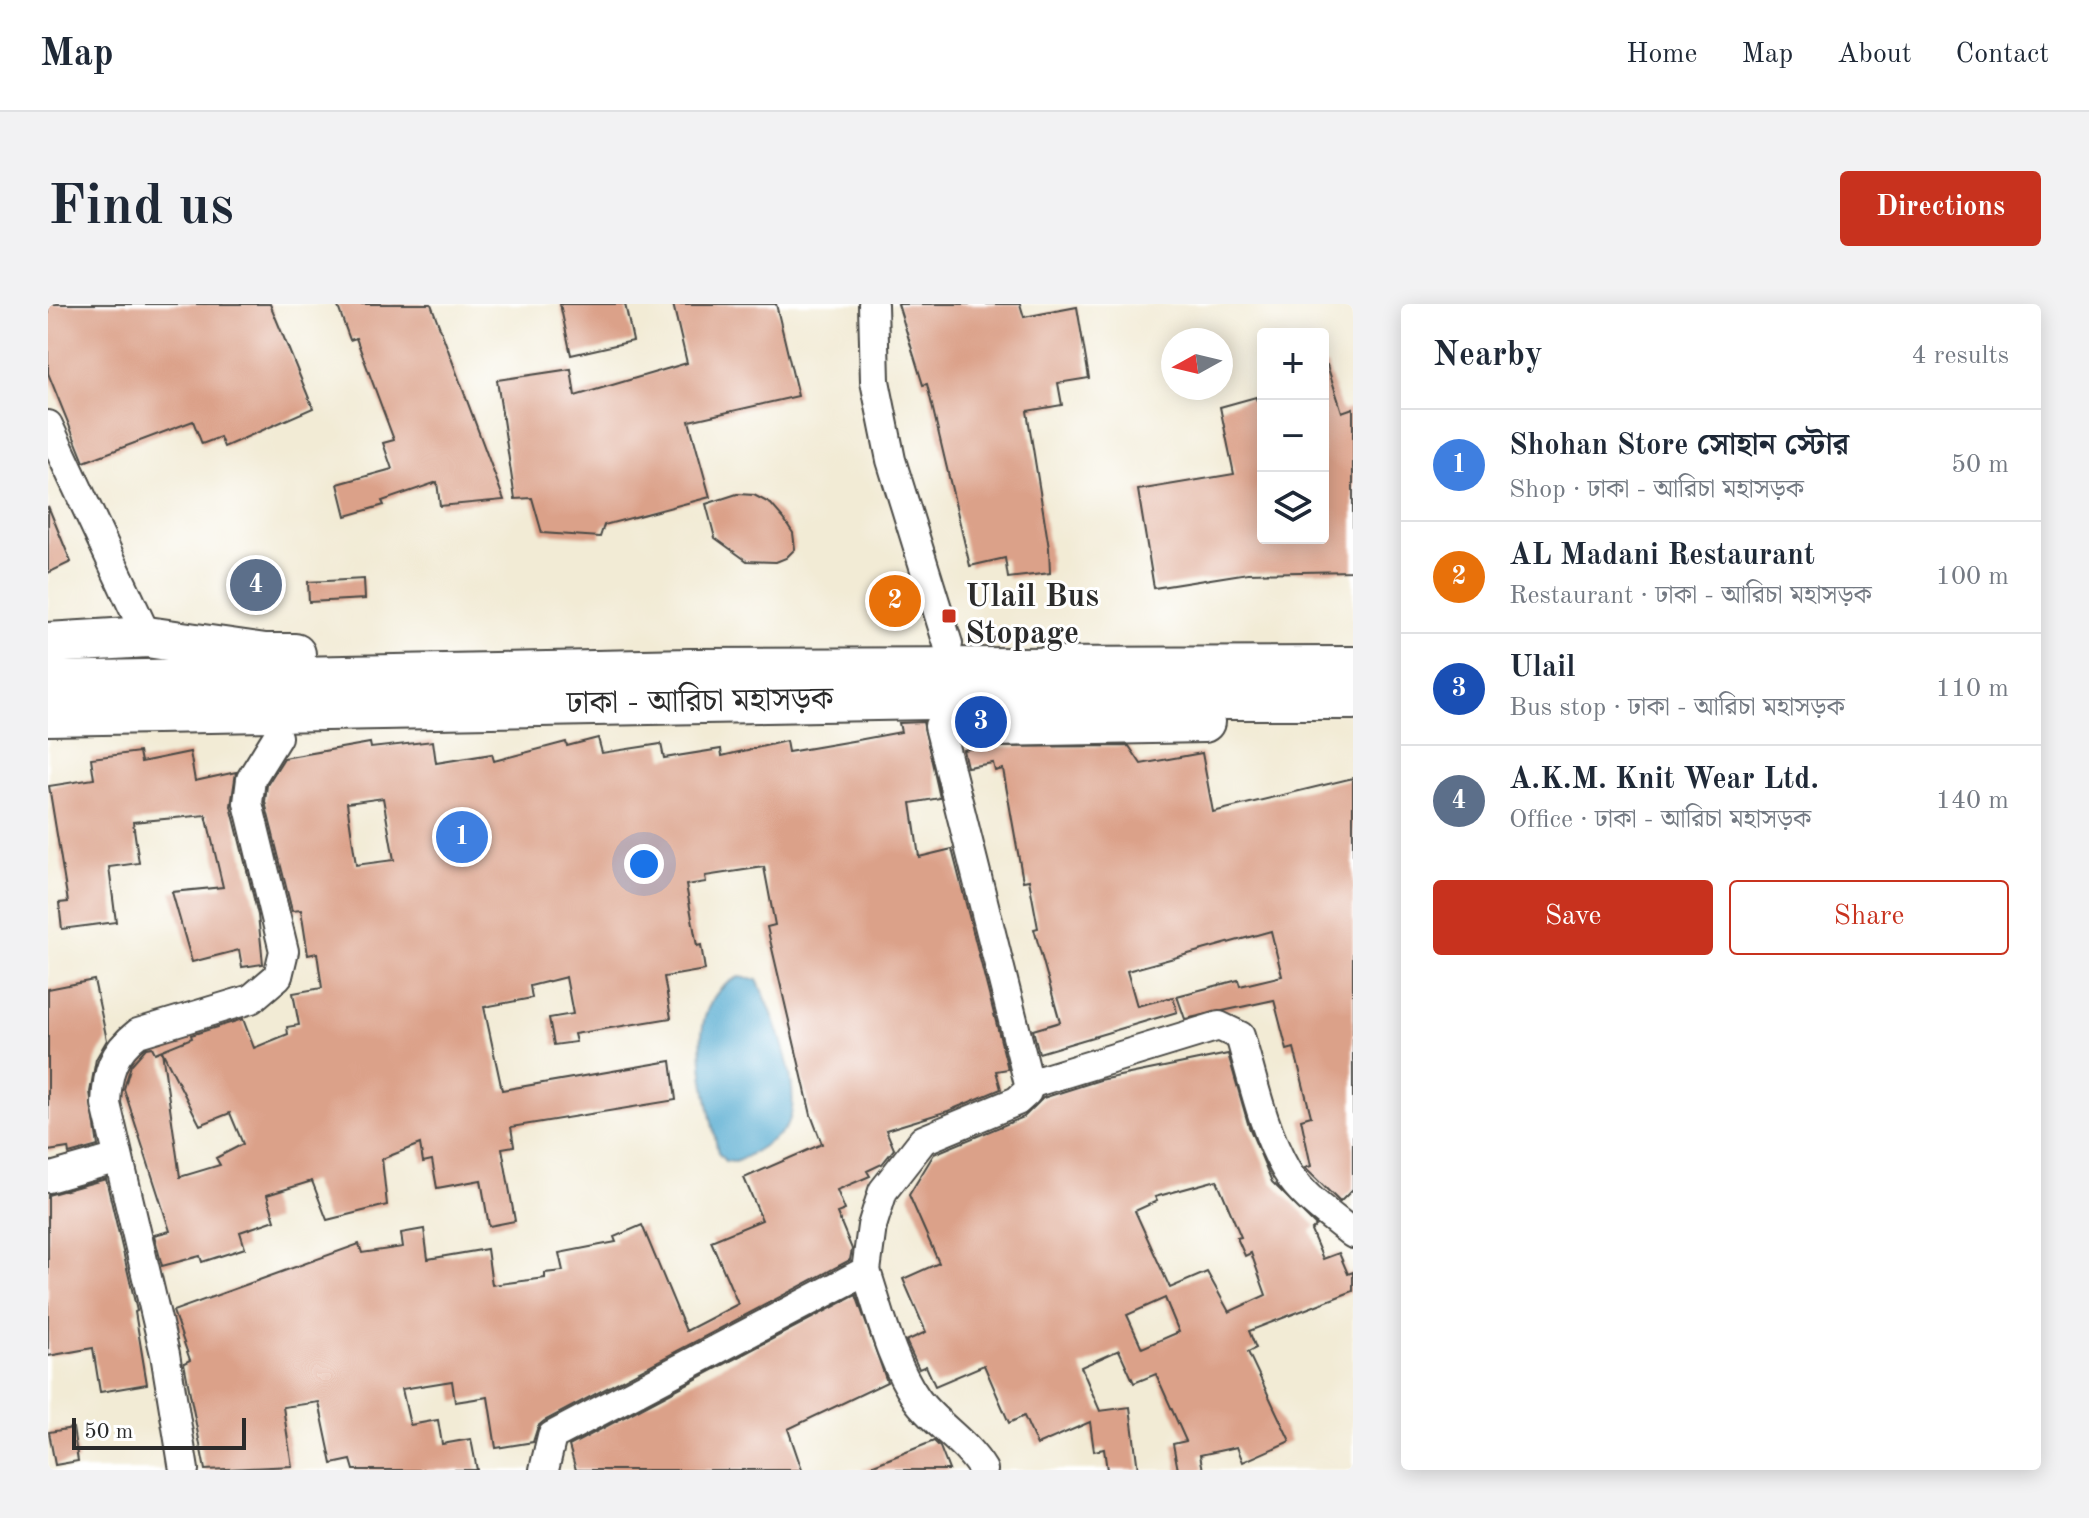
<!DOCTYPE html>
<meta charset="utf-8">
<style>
body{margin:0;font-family:"Old Standard TT","Noto Serif Bengali",serif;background:#f2f2f3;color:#1f2937}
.controls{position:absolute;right:24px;top:24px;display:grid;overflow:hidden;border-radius:8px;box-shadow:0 4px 20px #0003}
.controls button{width:72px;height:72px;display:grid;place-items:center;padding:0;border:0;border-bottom:2px solid #e0e1e3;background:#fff;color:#1f2937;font:40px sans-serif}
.compass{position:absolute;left:1113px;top:24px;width:72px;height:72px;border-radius:50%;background:#fff;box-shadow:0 4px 20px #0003;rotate:262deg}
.scale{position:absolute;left:24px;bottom:20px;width:174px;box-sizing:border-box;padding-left:8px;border:4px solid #2b2b2b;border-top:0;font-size:22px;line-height:28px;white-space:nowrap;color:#2b2b2b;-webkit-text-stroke:6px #fff;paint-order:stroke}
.you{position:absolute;left:596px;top:560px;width:28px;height:28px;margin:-20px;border:6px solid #fff;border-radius:50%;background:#1a73e8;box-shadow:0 0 0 12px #1a73e833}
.badge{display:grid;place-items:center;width:52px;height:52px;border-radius:50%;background:#c8321e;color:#fff;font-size:26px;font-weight:700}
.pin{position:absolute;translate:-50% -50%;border:4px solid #fff;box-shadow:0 2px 8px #0006}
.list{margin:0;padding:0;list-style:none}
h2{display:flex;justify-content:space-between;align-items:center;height:104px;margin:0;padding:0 32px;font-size:34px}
h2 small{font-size:26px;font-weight:400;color:#747a83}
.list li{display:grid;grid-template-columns:52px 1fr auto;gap:24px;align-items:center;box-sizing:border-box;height:112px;padding:0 32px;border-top:2px solid #e0e1e3}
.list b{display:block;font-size:30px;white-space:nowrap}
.list p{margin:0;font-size:26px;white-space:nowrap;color:#747a83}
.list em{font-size:26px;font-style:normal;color:#747a83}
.actions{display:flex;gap:16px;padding:24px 32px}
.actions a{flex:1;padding:18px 0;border:2px solid #c8321e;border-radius:8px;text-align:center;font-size:28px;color:#c8321e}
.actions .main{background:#c8321e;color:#fff}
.icon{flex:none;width:44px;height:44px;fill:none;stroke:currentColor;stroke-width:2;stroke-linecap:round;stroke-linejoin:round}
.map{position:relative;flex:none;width:1305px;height:1166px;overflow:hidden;border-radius:8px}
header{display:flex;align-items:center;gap:48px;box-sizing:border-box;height:112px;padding:0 40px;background:#fff;border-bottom:2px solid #e0e1e3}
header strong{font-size:38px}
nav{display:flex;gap:44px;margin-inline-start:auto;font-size:28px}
.intro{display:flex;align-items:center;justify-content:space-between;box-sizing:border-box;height:192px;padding:0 48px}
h1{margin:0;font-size:56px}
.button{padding:20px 36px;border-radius:8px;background:#c8321e;color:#fff;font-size:28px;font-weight:700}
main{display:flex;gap:48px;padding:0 48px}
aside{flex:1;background:#fff;border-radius:8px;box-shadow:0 4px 20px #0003}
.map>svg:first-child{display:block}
.water{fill:#54abd0;stroke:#406b7e;stroke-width:2}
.building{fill:#dba189;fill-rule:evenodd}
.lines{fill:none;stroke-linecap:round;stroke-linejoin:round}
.minor-casing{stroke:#494844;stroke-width:32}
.highway-casing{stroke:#494844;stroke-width:44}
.minor{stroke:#fff;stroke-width:28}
.highway{stroke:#fff;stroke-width:40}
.poi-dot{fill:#c8321e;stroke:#fff;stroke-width:3}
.labels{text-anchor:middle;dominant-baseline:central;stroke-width:6;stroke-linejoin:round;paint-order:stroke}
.poi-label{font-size:32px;font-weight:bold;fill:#2b2b2b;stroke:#fff;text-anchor:start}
.street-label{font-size:32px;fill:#2b2b2b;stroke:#fff}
</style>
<header>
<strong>Map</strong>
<nav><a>Home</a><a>Map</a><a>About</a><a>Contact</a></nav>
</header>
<div class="intro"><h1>Find us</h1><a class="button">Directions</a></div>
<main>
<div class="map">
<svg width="1305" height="1166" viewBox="0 0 1305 1166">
<rect width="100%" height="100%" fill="#fff"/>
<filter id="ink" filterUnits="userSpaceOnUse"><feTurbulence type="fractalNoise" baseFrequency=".0125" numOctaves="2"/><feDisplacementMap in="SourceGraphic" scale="16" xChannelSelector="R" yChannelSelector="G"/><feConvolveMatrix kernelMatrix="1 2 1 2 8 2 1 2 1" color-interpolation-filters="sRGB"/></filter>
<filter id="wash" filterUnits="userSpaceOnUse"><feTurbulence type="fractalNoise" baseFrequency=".006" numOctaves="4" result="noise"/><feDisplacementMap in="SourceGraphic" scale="32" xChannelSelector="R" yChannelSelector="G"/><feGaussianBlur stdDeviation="1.8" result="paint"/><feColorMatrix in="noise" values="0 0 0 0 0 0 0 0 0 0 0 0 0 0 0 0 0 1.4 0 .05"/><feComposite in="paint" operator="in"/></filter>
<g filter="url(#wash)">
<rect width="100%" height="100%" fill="#f2ebd5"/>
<path class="water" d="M 691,673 L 709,676 C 724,706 759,792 738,823 C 731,833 698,854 687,858 L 677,857 L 670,849 C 661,796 628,700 691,673 Z"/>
<g id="blocks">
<g class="building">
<polygon points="0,0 222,0 265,104 176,143 172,133 154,140 145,117 36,158 0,69"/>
<polygon points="289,0 383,0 456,196 392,202 389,178 334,197 336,201 298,212 290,180 344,165 335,139 346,136 308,34 302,36"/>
<polygon points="512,0 577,0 585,37 523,51"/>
<polygon points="625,0 728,0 750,92 641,117 662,193 556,221 552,233 494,229 484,194 467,195 449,76 523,65 527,92 639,59"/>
<polygon points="850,0 972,0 976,13 1029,3 1041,74 1010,79 1014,101 979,107 1001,244 1002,269 960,274 957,254 922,262 879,80 875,81"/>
<polygon points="1279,61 1294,108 1305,104 1305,267 1200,269 1106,284 1090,186 1186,170 1172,103 1208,93 1209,97 1215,96 1215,234 1275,234 1275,62"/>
<polygon points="689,190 706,191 723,200 736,215 745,229 747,245 738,254 728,258 699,257 667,234 658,200"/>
<polygon points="0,202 23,258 0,269"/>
<polygon points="316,275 317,295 261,298 260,278"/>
<path d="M 875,418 L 892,494 L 863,499 L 871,553 L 904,545 L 960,765 L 948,767 L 953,785 L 900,807 L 838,826 L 846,845 L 834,860 L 819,867 L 822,872 L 789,886 L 797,906 L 789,909 L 804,945 L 802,956 L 496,1117 L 490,1122 L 485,1138 L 448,1144 L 440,1093 L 407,1098 L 404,1077 L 354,1085 L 362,1121 L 390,1116 L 394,1140 L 423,1135 L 429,1166 L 306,1166 L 303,1156 L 284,1160 L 271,1098 L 235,1103 L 244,1162 L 157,1166 L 136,1059 L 142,1056 L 125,1007 L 311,940 L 314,949 L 355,943 L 353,929 L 376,925 L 380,955 L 439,945 L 444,981 L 497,974 L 497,969 L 515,967 L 511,949 L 568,938 L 566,933 L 594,921 L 638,1027 L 690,1000 L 663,937 L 714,916 L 696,874 L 774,840 L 763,811 L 719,623 L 727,621 L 716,563 L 657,572 L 658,578 L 638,581 L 649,642 L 653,641 L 657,666 L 616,673 L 623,714 L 526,730 L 528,738 L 506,741 L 501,714 L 525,710 L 518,673 L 482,682 L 484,694 L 436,703 L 454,786 L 623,757 L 628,796 L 463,823 L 466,842 L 454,844 L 467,917 L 441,922 L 433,876 L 389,884 L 384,856 L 375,858 L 372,840 L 334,855 L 339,901 L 279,916 L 264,877 L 219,891 L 227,916 L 192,928 L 197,944 L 154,958 L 152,952 L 114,962 L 106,931 L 122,927 L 76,785 L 83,761 L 98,744 L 104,743 L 107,749 L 144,734 L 143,731 L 195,715 L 206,744 L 240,730 L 239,723 L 251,721 L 245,689 L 274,684 L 269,649 L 260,651 L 253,606 L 244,607 L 217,498 L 219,481 L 236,454 L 322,439 L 323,444 L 385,437 L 388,459 L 444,450 L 446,457 L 518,438 L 519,442 L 550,434 L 554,449 L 613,440 L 616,454 L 673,445 L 674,452 L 738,437 L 740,448 L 810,436 L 853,428 L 851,419 ZM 335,494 L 346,556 L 308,561 L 299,499 ZM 114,747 L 152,821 L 182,809 L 195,840 L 168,854 L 172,861 L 132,873 Z"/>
<polygon points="1081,442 1093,460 1154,449 1165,508 1305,474 1305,885 1292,898 1257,864 1263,862 1253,815 1263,812 1246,744 1239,746 1226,696 1137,715 1129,692 1190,676 1192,682 1234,672 1223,627 1079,667 1089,702 1125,693 1129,708 991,749 985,726 1012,718 986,625 990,624 981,576 975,577 955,465 947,467 945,459 919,463 915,446 934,443"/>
<polygon points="91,448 93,458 142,448 147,477 188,468 183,502 210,611 215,660 194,663 191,646 144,658 124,588 175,583 158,511 85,518 91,559 61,563 68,618 14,625 11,599 20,598 1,482 46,475 43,454"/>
<polygon points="46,676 59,736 48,755 42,788 50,842 21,850 20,844 0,847 0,685"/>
<path d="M 1180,750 L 1201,823 L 1224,878 L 1268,922 L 1263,927 L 1275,955 L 1291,949 L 1300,970 L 1305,968 L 1305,987 L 1201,1027 L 1208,1044 L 1200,1048 L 1242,1137 L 1195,1158 L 1189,1143 L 1152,1151 L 1155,1166 L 1130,1166 L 1125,1140 L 1138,1137 L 1108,1070 L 1086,1079 L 1071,1046 L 1033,1063 L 1052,1107 L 1082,1103 L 1090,1166 L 1059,1166 L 1056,1145 L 1046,1147 L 1042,1118 L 989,1141 L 976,1112 L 961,1119 L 936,1061 L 887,1082 L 878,1062 L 871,1065 L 858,1037 L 878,1028 L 855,975 L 891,959 L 861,891 L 886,850 L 976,813 L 995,794 L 1052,776 ZM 1169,876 L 1193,933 L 1189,934 L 1197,952 L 1203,949 L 1218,991 L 1181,1008 L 1159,968 L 1122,984 L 1087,907 L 1109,897 L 1107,893 ZM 1117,994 L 1131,1028 L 1094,1044 L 1079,1011 Z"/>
<polygon points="58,875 89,1007 87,1008 99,1080 52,1088 45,1044 0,1052 0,891"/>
<polygon points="808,991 839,1078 740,1125 754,1166 528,1166 521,1142"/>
<polygon points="25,1124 30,1157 7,1161 1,1128"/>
<polygon points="886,1137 892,1143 901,1166 813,1166"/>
</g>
</g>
</g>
<g filter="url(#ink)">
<use href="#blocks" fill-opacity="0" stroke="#494844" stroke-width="2"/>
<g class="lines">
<g class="minor-casing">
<g id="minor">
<polyline points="825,0 827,77 843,156 900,340"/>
<polyline points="0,121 99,333"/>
<path d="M 981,780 L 1171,722 L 1192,732 C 1205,776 1215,826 1238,866 C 1253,892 1282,911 1305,930"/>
<polyline points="0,874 70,854"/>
<path d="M 818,967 C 832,1009 843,1058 868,1094 C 885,1119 917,1136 935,1166"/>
<path d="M 136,1166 L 117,1050 L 58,800 C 59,769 64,749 90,729 L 203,695 L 230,672 L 236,647 L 200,499 L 203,475 L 229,433"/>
<polyline points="496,1166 504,1132 818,967 824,922 835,887 875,836 969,797 979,788 981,780 891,422"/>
</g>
</g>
<g class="highway-casing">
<g id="highway">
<polyline points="0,339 99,333 217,350 247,350"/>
<polyline points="0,378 643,365 1305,363"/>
<polyline points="0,411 883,395 1305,395"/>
<polyline points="944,422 1156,418"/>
</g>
</g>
<use href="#minor" class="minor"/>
<use href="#highway" class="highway"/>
</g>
</g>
<rect class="poi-dot" x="893" y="304" width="16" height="16" rx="4"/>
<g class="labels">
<g class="poi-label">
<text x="917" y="294">Ulail Bus<tspan x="917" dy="37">Stopage</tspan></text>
</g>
<g class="street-label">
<text transform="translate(652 399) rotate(-1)">ঢাকা - আরিচা মহাসড়ক</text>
</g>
</g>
</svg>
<div class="controls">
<button>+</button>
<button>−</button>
<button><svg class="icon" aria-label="layers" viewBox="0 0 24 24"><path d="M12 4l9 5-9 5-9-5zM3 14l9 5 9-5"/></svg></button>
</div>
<svg class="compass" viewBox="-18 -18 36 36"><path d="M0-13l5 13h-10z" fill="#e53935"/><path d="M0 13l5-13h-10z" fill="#747a83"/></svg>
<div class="scale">50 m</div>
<div class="you"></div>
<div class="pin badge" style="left:414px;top:533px;background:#3f7fe0">1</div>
<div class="pin badge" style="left:847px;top:297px;background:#e8710a">2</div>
<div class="pin badge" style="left:933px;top:418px;background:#1a4fb4">3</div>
<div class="pin badge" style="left:208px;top:281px;background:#5c6f8a">4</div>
</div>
<aside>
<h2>Nearby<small>4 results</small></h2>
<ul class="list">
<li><span class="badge" style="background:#3f7fe0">1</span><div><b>Shohan Store সোহান স্টোর</b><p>Shop · ঢাকা - আরিচা মহাসড়ক</p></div><em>50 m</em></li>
<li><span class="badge" style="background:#e8710a">2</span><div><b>AL Madani Restaurant</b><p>Restaurant · ঢাকা - আরিচা মহাসড়ক</p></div><em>100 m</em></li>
<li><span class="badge" style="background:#1a4fb4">3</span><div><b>Ulail</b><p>Bus stop · ঢাকা - আরিচা মহাসড়ক</p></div><em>110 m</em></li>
<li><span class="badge" style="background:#5c6f8a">4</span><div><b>A.K.M. Knit Wear Ltd.</b><p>Office · ঢাকা - আরিচা মহাসড়ক</p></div><em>140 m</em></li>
</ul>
<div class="actions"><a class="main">Save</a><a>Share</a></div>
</aside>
</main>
